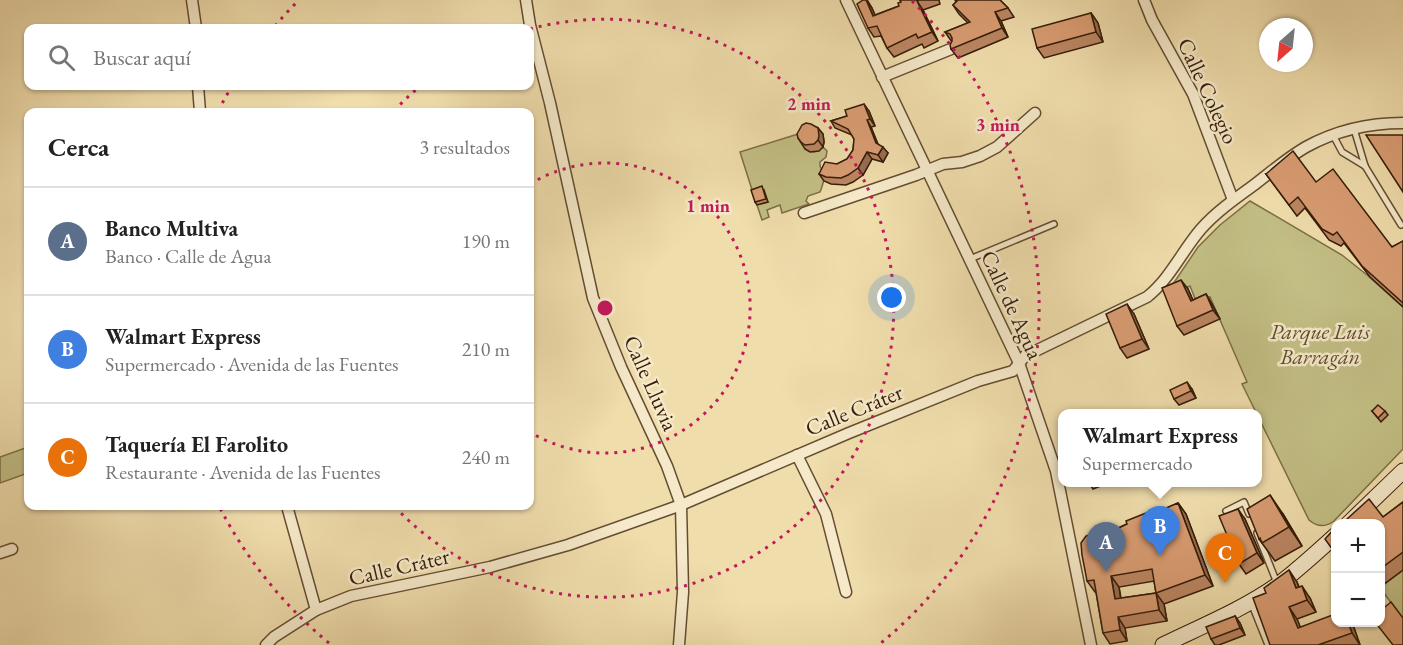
<!DOCTYPE html>
<html lang="es">
<meta charset="utf-8">
<style>
body{margin:0;font-family:"EB Garamond",serif;background:#f6f6f6;color:#222}
.controls{position:absolute;right:18px;bottom:18px;display:grid;overflow:hidden;border-radius:12px;box-shadow:0 2px 4px #0004}
.controls button{width:54px;height:54px;display:grid;place-items:center;padding:0;border:0;border-bottom:2px solid #e0e0e0;background:#fff;color:#222;font:30px sans-serif}
.compass{position:absolute;left:1259px;top:18px;width:54px;height:54px;border-radius:50%;background:#fff;box-shadow:0 2px 4px #0004;rotate:207deg}
.you{position:absolute;left:892px;top:298px;width:21px;height:21px;margin:-15px;border:4px solid #fff;border-radius:50%;background:#1a73e8;box-shadow:0 0 0 9px #1a73e833}
.badge{display:grid;place-items:center;width:39px;height:39px;border-radius:50%;background:#111827;color:#fff;font-size:20px;font-weight:700}
.pin{position:absolute;translate:-50% -50px;filter:drop-shadow(0 2px 3px #0008)}
.pin::after{content:'';position:absolute;top:32px;width:21px;height:18px;background:inherit;clip-path:polygon(0 0,100% 0,50% 100%)}
.popup{position:absolute;left:1058px;top:409px;width:204px;height:78px;box-sizing:border-box;display:grid;place-content:center;border-radius:12px;background:#fff;filter:drop-shadow(0 2px 4px #0005);font-size:20px;white-space:nowrap;color:#767676}
.popup b{font-size:22px;color:#222}
.popup::after{content:'';position:absolute;left:50%;top:100%;margin-left:-12px;border:12px solid transparent;border-top-color:#fff}
.list{margin:0;padding:0;list-style:none}
h2{display:flex;justify-content:space-between;align-items:center;height:78px;margin:0;padding:0 24px;font-size:26px}
h2 small{font-size:20px;font-weight:400;color:#767676}
.list li{display:grid;grid-template-columns:39px 1fr auto;gap:18px;align-items:center;box-sizing:border-box;height:108px;padding:0 24px;border-top:2px solid #e0e0e0}
.list b{display:block;font-size:22px;white-space:nowrap}
.list p{margin:0;font-size:20px;white-space:nowrap;color:#767676}
.list em{font-size:20px;font-style:normal;color:#767676}
.icon{flex:none;width:33px;height:33px;fill:none;stroke:currentColor;stroke-width:2;stroke-linecap:round;stroke-linejoin:round}
.map{position:relative;flex:none;width:1403px;height:645px;overflow:hidden}
.search{position:absolute;background:#fff;box-shadow:0 2px 4px #0004;left:24px;top:24px;width:510px;height:66px;display:flex;align-items:center;gap:15px;box-sizing:border-box;padding:0 21px;border-radius:12px;color:#767676;font-size:22px}
.panel{position:absolute;background:#fff;box-shadow:0 2px 4px #0004;left:24px;top:108px;width:510px;height:402px;border-radius:12px}
.map>svg:first-child{display:block}
.green{fill:#c2be84;stroke:#7c6e46;stroke-width:1.5}
.lines{fill:none;stroke-linecap:round;stroke-linejoin:round}
.lane-casing{stroke:#644d32;stroke-width:8}
.street-casing{stroke:#644d32;stroke-width:13}
.secondary-casing{stroke:#361d09;stroke-width:17}
.lane{stroke:#f5e9c9;stroke-width:5}
.street{stroke:#f5e9c9;stroke-width:10}
.secondary{stroke:#f5e9c9;stroke-width:15}
.wall{fill:#bb8662;stroke:#361d09;stroke-width:1.5;fill-rule:evenodd}
.shaded-wall{fill:#986d50;stroke:#361d09;stroke-width:1.5}
.building{fill:#d99c72;stroke:#361d09;stroke-width:1.5;fill-rule:evenodd}
.ring{fill:none;stroke:#c2185b;stroke-width:3;stroke-dasharray:3 6}
.labels{text-anchor:middle;dominant-baseline:central;stroke-width:5;stroke-linejoin:round;paint-order:stroke}
.street-label{font-size:22px;fill:#361d09;stroke:#f5e9c9}
.park-label{font-size:22px;font-style:italic;fill:#604d2e;stroke:#f5e9c9}
.centre{fill:#c2185b;stroke:#f5e9c9;stroke-width:3}
.ring-label{font-size:18px;text-anchor:middle;font-weight:bold;fill:#c2185b;stroke:#f5e9c9;stroke-width:5;stroke-linejoin:round;paint-order:stroke}
</style>
<div class="map">
<svg width="1403" height="645" viewBox="0 0 1403 645">
<rect width="100%" height="100%" fill="#f0ddac"/>
<filter id="stains"><feTurbulence type="fractalNoise" baseFrequency=".00333" numOctaves="4"/><feColorMatrix values="0 0 0 0 .2 0 0 0 0 .09 0 0 0 0 .02 0 0 0 .5 -.17"/></filter>
<radialGradient id="worn" r=".72"><stop offset=".6" stop-color="#630" stop-opacity="0"/><stop offset="1" stop-color="#630" stop-opacity=".3"/></radialGradient>
<g class="green">
<path d="M 811,130 L 805,149 C 812,153 817,153 823,147 L 827,151 L 826,157 L 820,162 C 819,168 822,169 824,174 C 825,180 822,187 820,192 L 808,196 L 806,201 L 809,204 L 782,213 L 780,205 L 767,210 L 769,217 L 762,220 L 757,205 L 768,202 L 753,193 L 740,152 Z"/>
<path d="M 1250,201 L 1342,255 L 1367,275 L 1403,307 L 1403,449 L 1334,521 C 1326,527 1317,527 1309,520 L 1242,384 L 1247,382 L 1210,297 L 1196,301 L 1190,286 L 1177,291 L 1173,284 L 1198,247 L 1220,225 Z"/>
<polygon points="28,447 28,473 0,483 0,457"/>
<polygon points="1403,570 1403,619 1381,589 1381,587"/>
</g>
<g class="lines">
<g class="lane-casing">
<g id="lane">
<polyline points="1354,129 1365,166 1401,225"/>
<polyline points="1333,135 1342,152 1365,166"/>
<polyline points="970,259 1054,224"/>
<polyline points="1226,511 1244,502 1249,514"/>
<polyline points="1257,533 1277,583"/>
<polyline points="1252,605 1268,645"/>
</g>
</g>
<g class="street-casing">
<g id="street">
<polyline points="192,0 196,28"/>
<polyline points="526,0 530,25 550,103 593,298 621,367 667,466 681,505 683,592 679,645"/>
<polyline points="846,0 1019,363 1056,471 1091,645"/>
<polyline points="1144,0 1152,20 1193,94 1233,200"/>
<polyline points="882,77 951,49"/>
<polyline points="198,86 200,112"/>
<polyline points="804,213 916,175 943,164 962,162 980,156 997,147 1035,113"/>
<polyline points="797,455 826,514 846,592"/>
<polyline points="287,506 316,610"/>
<polyline points="0,553 12,549"/>
<path d="M 266,645 L 274,637 L 316,610 L 351,596 L 490,567 L 568,545 L 681,505 L 849,433 L 978,381 L 1013,371 L 1025,356 L 1147,297 C 1170,279 1182,251 1201,229 C 1216,212 1236,198 1254,185 C 1271,172 1287,158 1306,147 C 1335,131 1370,123 1403,123"/>
</g>
</g>
<g class="secondary-casing">
<g id="secondary">
<polyline points="1348,524 1403,471"/>
<path d="M 1163,645 C 1202,626 1244,609 1279,584 C 1299,569 1317,552 1336,535"/>
</g>
</g>
<use href="#lane" class="lane"/>
<use href="#street" class="street"/>
<use href="#secondary" class="secondary"/>
</g>
<g class="wall">
<polygon points="867,0 872,8 875,15 899,6 901,2 900,0 939,0 940,4 923,10 938,41 924,48 922,44 894,57 887,48 881,36 874,37 868,28"/>
<polygon points="955,0 1000,0 1008,8 1014,17 1001,21 1008,37 958,58 951,49 952,42 945,32 968,23 959,14 953,5 956,2"/>
<polygon points="1091,13 1098,23 1103,42 1044,58 1037,48"/>
<polygon points="869,111 875,126 871,127 878,144 888,153 883,162 872,159 863,175 853,182 846,185 831,184 824,181 819,174 837,164 847,159 853,150 854,139 852,135 835,128 831,121 847,116"/>
<polygon points="818,128 823,134 824,142 823,147 819,151 810,152 805,149 798,138"/>
<polygon points="1266,174 1316,182 1392,247 1403,241 1403,307 1370,277 1344,243 1341,246 1329,240 1305,208 1297,216"/>
<polygon points="764,190 768,202 757,205 755,202"/>
<polygon points="1188,289 1193,300 1206,294 1212,304 1220,319 1184,335 1177,326"/>
<polygon points="1134,314 1149,349 1127,358 1120,348"/>
<polygon points="1192,389 1196,398 1179,405 1174,399"/>
<polygon points="1372,411 1385,411 1388,415 1381,422"/>
<polygon points="1089,483 1108,483 1093,489"/>
<polygon points="1403,502 1403,570 1380,587 1380,524 1383,517"/>
<path d="M 1178,503 L 1186,514 L 1213,586 L 1164,604 L 1167,621 L 1125,628 L 1127,641 L 1110,644 L 1103,633 L 1096,592 L 1095,592 L 1087,581 L 1109,532 L 1127,524 L 1151,511 L 1153,514 ZM 1154,581 L 1156,593 L 1121,598 L 1119,587 Z"/>
<polygon points="1283,514 1302,546 1275,561 1259,539"/>
<polygon points="1245,519 1264,563 1246,574 1239,564"/>
<polygon points="1297,582 1299,587 1310,598 1316,612 1297,619 1300,627 1352,622 1360,645 1270,645 1266,593"/>
<polygon points="1235,616 1240,623 1245,635 1219,645 1215,645 1211,639"/>
</g>
<g class="shaded-wall">
<polygon points="867,0 872,8 879,25 873,16"/>
<polygon points="917,1 923,10 938,41 932,32"/>
<polygon points="995,12 1001,21 1008,37 1002,28"/>
<polygon points="1091,13 1098,23 1103,42 1096,32"/>
<polygon points="864,104 869,111 875,126 870,119"/>
<polygon points="867,120 871,127 880,150 876,143"/>
<polygon points="818,128 823,134 824,142 823,147 818,140"/>
<polygon points="883,147 888,153 883,162 878,155"/>
<polygon points="867,152 872,159 863,175 858,168"/>
<polygon points="1181,280 1188,289 1197,310 1191,301"/>
<polygon points="1206,294 1212,304 1220,319 1213,310"/>
<polygon points="1127,304 1134,314 1149,349 1142,339"/>
<polygon points="1187,382 1192,389 1196,398 1191,391"/>
<polygon points="1270,495 1283,514 1302,546 1289,527"/>
<polygon points="1178,503 1186,514 1213,586 1205,575"/>
<polygon points="1238,509 1245,519 1264,563 1257,553"/>
<polygon points="1289,570 1297,582 1304,601 1296,588"/>
<polygon points="1111,576 1119,587 1122,610 1115,599"/>
<polygon points="1302,586 1310,598 1316,612 1307,600"/>
<polygon points="1156,593 1164,604 1167,621 1159,610"/>
<polygon points="1289,607 1297,619 1306,640 1298,628"/>
<polygon points="1235,616 1240,623 1245,635 1240,628"/>
<polygon points="1118,617 1125,628 1127,641 1120,630"/>
<polygon points="1348,622 1352,622 1360,645 1352,633"/>
</g>
<g class="building">
<polygon points="863,0 866,0 873,16 899,6 898,3 901,2 900,0 919,0 917,1 932,32 918,38 916,34 887,48 877,26 868,28 857,4"/>
<polygon points="956,0 1000,0 1008,8 995,12 1002,28 951,49 950,45 952,41 952,38 950,34 945,32 970,22 953,5 957,1"/>
<polygon points="1091,13 1096,32 1037,48 1032,29"/>
<polygon points="864,104 870,119 867,120 876,143 883,147 878,155 867,152 858,168 848,175 841,178 826,177 819,174 825,162 837,164 847,159 853,150 854,139 848,129 831,121 847,116 845,110"/>
<polygon points="806,123 811,124 818,128 819,136 818,140 814,144 805,145 801,142 798,138 797,134 802,125"/>
<polygon points="1366,135 1403,135 1403,192"/>
<polygon points="1293,151 1316,182 1333,169 1392,247 1403,241 1403,303 1362,266 1337,232 1333,235 1322,229 1298,197 1289,205 1266,174"/>
<polygon points="762,186 766,199 755,202 751,190"/>
<polygon points="1181,280 1191,301 1206,294 1213,310 1177,326 1162,288"/>
<polygon points="1127,304 1142,339 1120,348 1106,314"/>
<polygon points="1187,382 1191,391 1174,399 1170,390"/>
<polygon points="1378,405 1385,411 1378,418 1372,411"/>
<polygon points="1270,495 1289,527 1262,543 1260,538 1259,539 1247,509"/>
<polygon points="1369,499 1383,517 1403,502 1403,552 1380,569 1380,524 1340,524 1347,519"/>
<path d="M 1178,503 L 1205,575 L 1156,593 L 1159,610 L 1118,617 L 1120,630 L 1103,633 L 1094,580 L 1087,581 L 1082,555 L 1081,543 L 1086,536 L 1106,528 L 1108,533 L 1127,524 L 1126,521 L 1151,511 L 1152,514 ZM 1152,569 L 1156,593 L 1115,599 L 1111,576 Z"/>
<polygon points="1238,509 1257,553 1239,564 1219,516"/>
<polygon points="1335,528 1335,553 1325,539"/>
<polygon points="1289,570 1296,588 1302,586 1307,600 1289,607 1298,628 1335,614 1335,622 1348,622 1352,633 1318,645 1270,645 1253,598 1266,593 1264,588"/>
<polygon points="1391,602 1403,618 1403,645 1393,645 1375,622 1380,622 1380,611"/>
<polygon points="1235,616 1240,628 1211,639 1206,627"/>
</g>
<g class="ring">
<path d="M530 184A145 145 0 1 1 530 432"/>
<path d="M394 111A289 289 0 0 1 419 87M530 29A289 289 0 1 1 395 507"/>
<path d="M329 643A434 434 0 0 1 220 508M218 111A434 434 0 0 1 231 88M275 26A434 434 0 0 1 298 1M912 1A434 434 0 0 1 881 643"/>
</g>
<g class="labels">
<g class="street-label">
<text transform="translate(1208 91) rotate(65)">Calle Colegio</text>
<text transform="translate(1012 305) rotate(65)">Calle de Agua</text>
<text transform="translate(651 383) rotate(66)">Calle Lluvia</text>
<text transform="translate(854 410) rotate(-22)">Calle Cráter</text>
<text transform="translate(399 567) rotate(-13)">Calle Cráter</text>
</g>
<g class="park-label">
<text x="1320" y="331">Parque Luis<tspan x="1320" dy="25">Barragán</tspan></text>
</g>
</g>
<circle cx="605" cy="308" r="9" class="centre"/>
<g class="ring-label">
<text x="809" y="110">2 min</text>
<text x="998" y="131">3 min</text>
<text x="708" y="212">1 min</text>
</g>
<rect width="100%" height="100%" filter="url(#stains)"/>
<rect width="100%" height="100%" fill="url(#worn)"/>
</svg>
<div class="controls">
<button>+</button>
<button>−</button>
</div>
<svg class="compass" viewBox="-18 -18 36 36"><path d="M0-13l5 13h-10z" fill="#e53935"/><path d="M0 13l5-13h-10z" fill="#767676"/></svg>
<div class="you"></div>
<div class="pin badge" style="left:1106px;top:572px;background:#5c6f8a">A</div>
<div class="pin badge" style="left:1160px;top:556px;background:#3f7fe0">B</div>
<div class="popup"><b>Walmart Express</b>Supermercado</div>
<div class="pin badge" style="left:1225px;top:583px;background:#e8710a">C</div>
<div class="search"><svg class="icon" aria-label="search" viewBox="0 0 24 24"><circle cx="10" cy="10" r="6"/><path d="M15 15l6 6"/></svg>Buscar aquí</div>
<section class="panel">
<h2>Cerca<small>3 resultados</small></h2>
<ul class="list">
<li><span class="badge" style="background:#5c6f8a">A</span><div><b>Banco Multiva</b><p>Banco · Calle de Agua</p></div><em>190 m</em></li>
<li><span class="badge" style="background:#3f7fe0">B</span><div><b>Walmart Express</b><p>Supermercado · Avenida de las Fuentes</p></div><em>210 m</em></li>
<li><span class="badge" style="background:#e8710a">C</span><div><b>Taquería El Farolito</b><p>Restaurante · Avenida de las Fuentes</p></div><em>240 m</em></li>
</ul>
</section>
</div>
